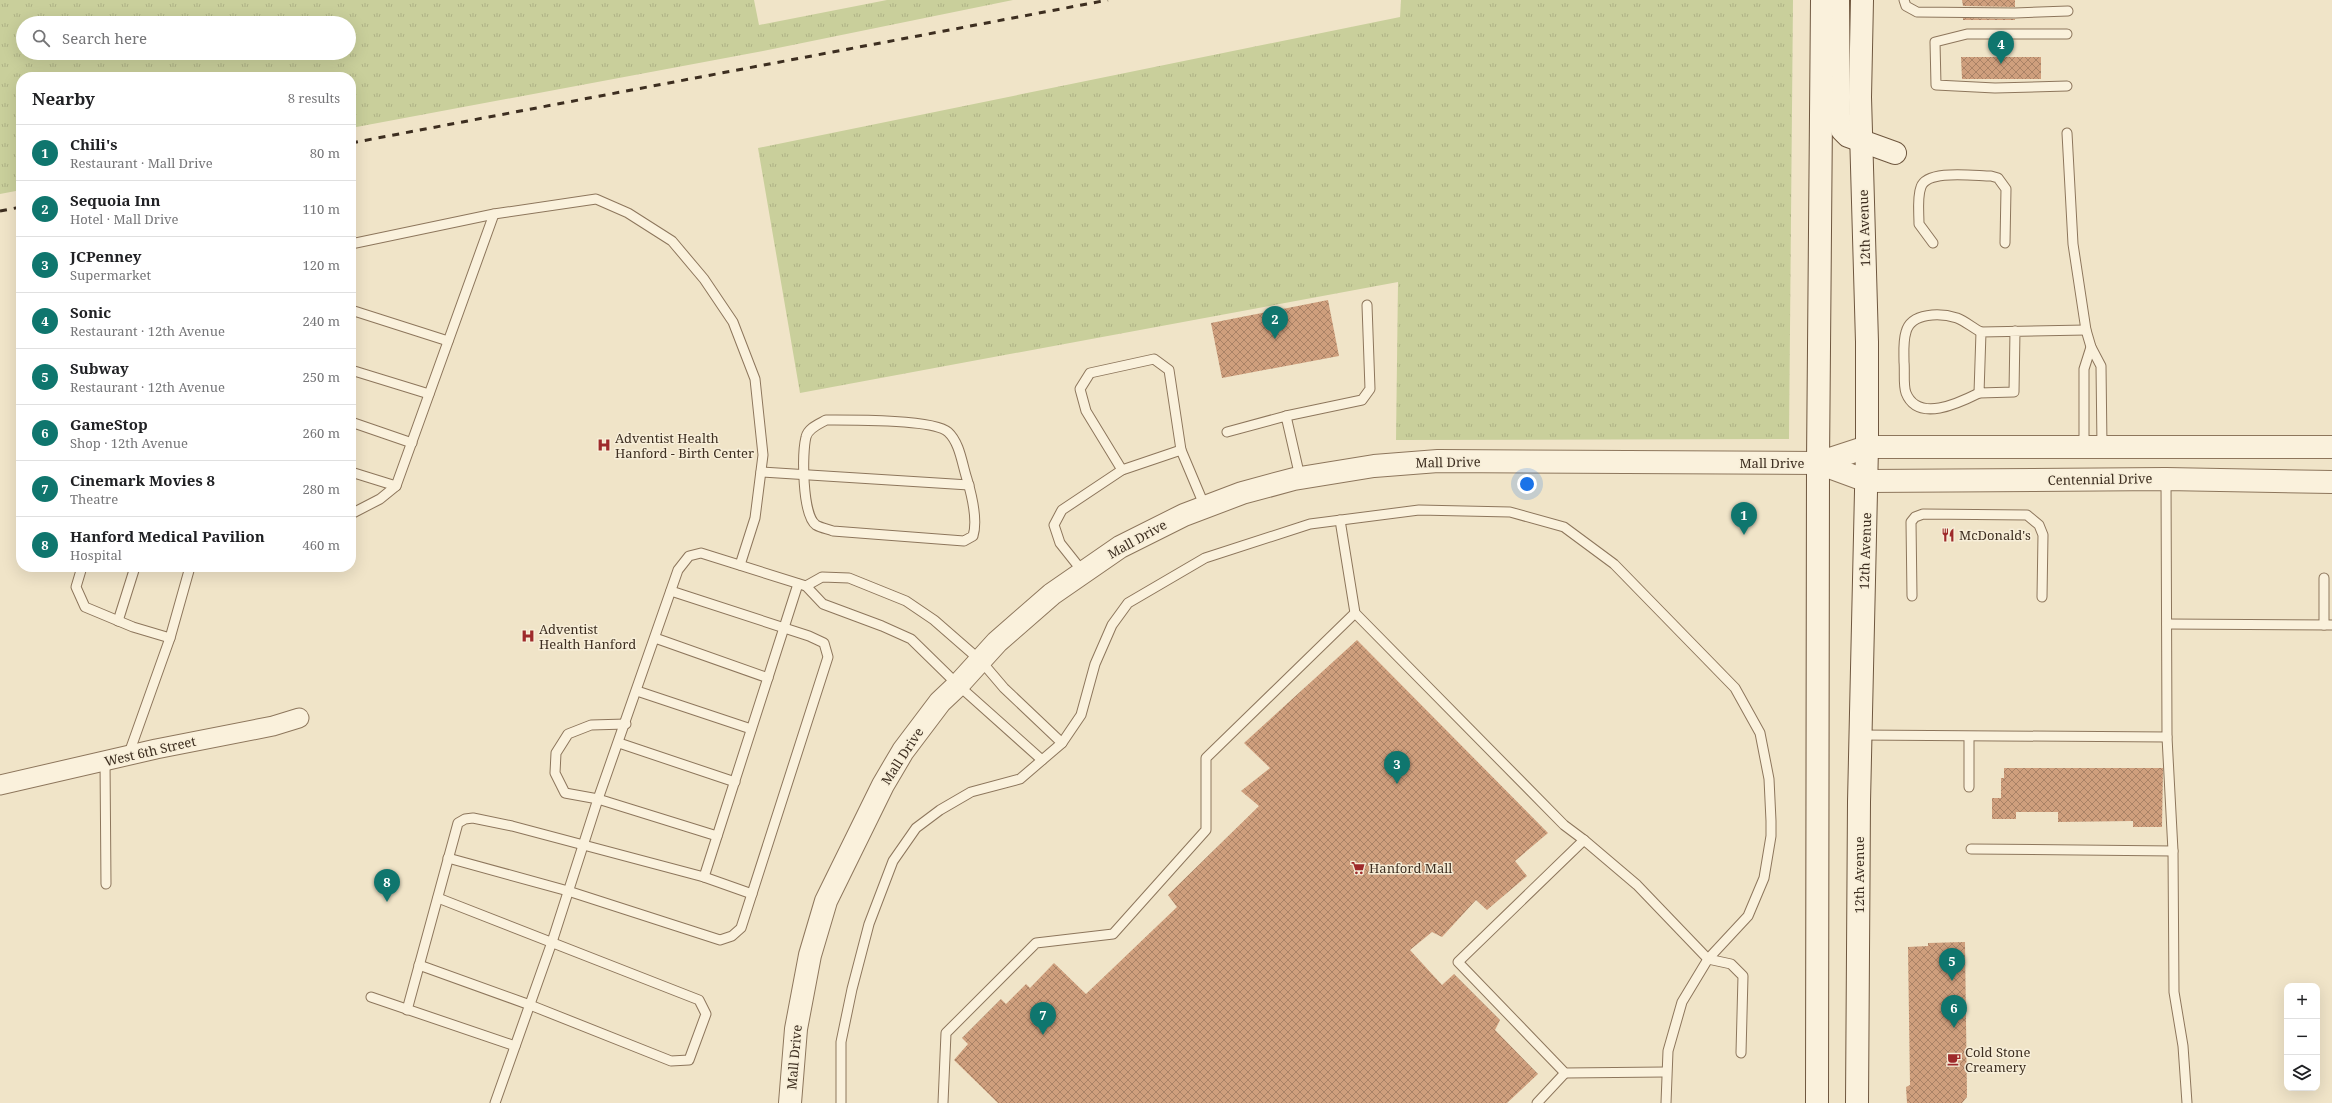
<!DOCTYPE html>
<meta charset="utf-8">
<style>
body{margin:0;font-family:"Noto Serif",serif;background:#f2f2f2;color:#202124}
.controls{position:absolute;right:12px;bottom:12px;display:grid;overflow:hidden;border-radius:8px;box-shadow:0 4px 16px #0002}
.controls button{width:36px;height:36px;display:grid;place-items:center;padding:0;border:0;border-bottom:1px solid #e0e0e0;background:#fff;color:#202124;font:20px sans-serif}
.you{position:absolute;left:1527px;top:484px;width:14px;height:14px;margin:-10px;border:3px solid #fff;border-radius:50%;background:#1a73e8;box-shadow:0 0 0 6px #1a73e833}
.badge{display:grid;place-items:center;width:26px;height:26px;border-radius:50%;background:#0f766e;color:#fff;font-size:13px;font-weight:700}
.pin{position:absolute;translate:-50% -33px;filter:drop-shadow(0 1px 2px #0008)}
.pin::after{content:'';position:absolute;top:21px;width:14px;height:12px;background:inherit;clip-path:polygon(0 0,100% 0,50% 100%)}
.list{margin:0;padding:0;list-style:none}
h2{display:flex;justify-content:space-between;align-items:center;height:52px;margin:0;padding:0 16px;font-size:17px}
h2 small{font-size:13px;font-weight:400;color:#757577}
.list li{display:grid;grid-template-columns:26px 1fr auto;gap:12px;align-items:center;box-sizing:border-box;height:56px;padding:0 16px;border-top:1px solid #e0e0e0}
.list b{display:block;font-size:15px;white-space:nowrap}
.list p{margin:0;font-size:13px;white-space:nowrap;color:#757577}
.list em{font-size:13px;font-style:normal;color:#757577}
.icon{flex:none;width:22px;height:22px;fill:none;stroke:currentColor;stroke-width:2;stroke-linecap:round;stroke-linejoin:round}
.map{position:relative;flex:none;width:2332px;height:1103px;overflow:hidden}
.search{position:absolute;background:#fff;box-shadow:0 4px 16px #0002;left:16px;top:16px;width:340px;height:44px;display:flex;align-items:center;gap:10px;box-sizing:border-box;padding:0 14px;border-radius:22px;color:#757577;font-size:15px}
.panel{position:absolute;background:#fff;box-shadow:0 4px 16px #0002;left:16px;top:72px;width:340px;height:500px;border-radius:16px}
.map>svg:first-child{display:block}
.grass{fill:url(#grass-tufts);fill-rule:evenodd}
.building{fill:url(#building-cross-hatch)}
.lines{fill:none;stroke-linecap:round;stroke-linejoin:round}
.service-casing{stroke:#8d765c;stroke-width:11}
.minor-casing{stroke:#8d765c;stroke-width:21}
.tertiary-casing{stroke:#8d765c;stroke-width:24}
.secondary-casing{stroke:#6f573f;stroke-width:24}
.service{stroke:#faf1dc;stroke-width:9}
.minor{stroke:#faf1dc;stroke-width:19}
.tertiary{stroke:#faf1dc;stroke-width:22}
.secondary{stroke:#faf1dc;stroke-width:22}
.rail{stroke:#3d2e20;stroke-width:3;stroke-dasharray:7 7;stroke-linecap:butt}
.labels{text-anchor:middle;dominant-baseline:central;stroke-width:3;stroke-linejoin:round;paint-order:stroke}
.street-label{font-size:13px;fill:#3d2e20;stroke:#f7eed8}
.poi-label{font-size:13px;fill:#3d2e20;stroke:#f7eed8;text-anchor:start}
</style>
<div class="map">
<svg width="2332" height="1103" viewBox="0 0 2332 1103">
<defs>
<pattern id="grass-tufts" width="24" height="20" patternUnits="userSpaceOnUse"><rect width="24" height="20" fill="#c9cf9b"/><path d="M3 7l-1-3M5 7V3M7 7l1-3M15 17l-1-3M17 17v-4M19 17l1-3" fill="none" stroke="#aeb285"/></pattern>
<pattern id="building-cross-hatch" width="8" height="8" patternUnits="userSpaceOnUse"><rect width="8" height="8" fill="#cf9f7d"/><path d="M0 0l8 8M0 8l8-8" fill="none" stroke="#a98266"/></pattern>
</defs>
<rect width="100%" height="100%" fill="#f0e4c8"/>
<g class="grass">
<path d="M 0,0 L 754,0 L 759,25 L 887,0 L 1013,0 L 763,51 L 351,128 L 351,77 L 21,77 L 21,190 L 0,194 ZM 23,23 L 349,23 L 349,53 L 23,53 Z"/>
<polygon points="1401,0 1793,0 1789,439 1396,440 1398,282 800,393 758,148 1400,17"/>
</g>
<g class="building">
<polygon points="1962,0 2015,0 2015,7 1963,6"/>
<polygon points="1963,18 2015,19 2015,20 1963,20"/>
<polygon points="1961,57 2041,57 2041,79 1962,79"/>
<polygon points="1328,300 1339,356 1222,378 1211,323"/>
<polygon points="1357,640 1548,833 1515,861 1527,876 1487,910 1476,900 1442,937 1432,932 1410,950 1442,985 1454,974 1500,1020 1495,1030 1538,1074 1507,1103 998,1103 954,1060 968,1044 962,1038 1001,999 1006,1004 1026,984 1030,988 1054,963 1086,994 1177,907 1168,895 1259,806 1241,791 1270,768 1244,743"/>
<polygon points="2004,768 2163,768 2162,827 2133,827 2133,821 2058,822 2058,812 2016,812 2016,819 1992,819 1992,798 2001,798 2001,778 2004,778"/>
<polygon points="1965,942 1967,1097 1962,1103 1907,1103 1906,1087 1910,1085 1908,947 1928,946 1928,943"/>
</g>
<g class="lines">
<g class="service-casing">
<g id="service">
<polyline points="1904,0 1906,6 1917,12 2015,13 2068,11"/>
<polyline points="2067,86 1995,88 1936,85 1935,42 1967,34 2067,34"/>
<polyline points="2067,133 2073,244 2086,330 2091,347 2101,366 2102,446"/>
<path d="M 1933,243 L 1919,224 C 1919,213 1917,197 1921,187 C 1927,169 1975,176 1991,176 L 1998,178 L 2006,189 L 2005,243"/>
<polyline points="351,244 494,214 596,199 628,213 672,241 704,279 733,322 755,379 763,455 755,518 740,565"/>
<polyline points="351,310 448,341"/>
<polyline points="2015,331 2014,392 1979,393 1981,332 2086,330"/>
<polyline points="351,370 429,394"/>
<path d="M 1979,393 C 1959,403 1918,423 1906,393 C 1903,385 1905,371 1904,362 C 1904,352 1903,341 1906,332 C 1911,312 1941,313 1957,318 C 1965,321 1973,328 1981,332"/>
<polyline points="1286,416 1362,400 1370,389 1367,305"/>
<path d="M 826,420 C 848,420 934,419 948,432 C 960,443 962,464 967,479 C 972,496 978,520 973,536 L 964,541 L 833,531 C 828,529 821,528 816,525 C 802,515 802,453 806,437 C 808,428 819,424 826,420 Z"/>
<polyline points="351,422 412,443"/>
<polyline points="1227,432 1286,416 1300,477"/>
<polyline points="2084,446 2084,369 2091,347"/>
<polyline points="1122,470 1086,411 1080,389 1090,373 1154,359 1169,370 1181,450"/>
<polyline points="351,472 396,486"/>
<polyline points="761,472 969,485"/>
<polyline points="2166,479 2167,737 2173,851 2174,992 2183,1046 2187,1103"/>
<polyline points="351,514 380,499 396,486 494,214"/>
<polyline points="1340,520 1355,613 1564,825 1584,840"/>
<polyline points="82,567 76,587 85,607 133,627 170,638"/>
<polyline points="1083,572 1060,543 1054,525 1062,510 1122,470 1181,450 1205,507"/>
<polyline points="2324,578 2324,625"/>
<polyline points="806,586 822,577 849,578 906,601 934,620 981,661 1004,688 1062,743"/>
<polyline points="1912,596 1911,522 1915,517 1923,514 2027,515 2039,525 2043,535 2042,597"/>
<polyline points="118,621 135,567"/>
<polyline points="2167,624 2332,625"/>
<polyline points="655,638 768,678"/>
<polyline points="637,691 751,729"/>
<polyline points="626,724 591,725 568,734 556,753 555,773 565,793 598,799 717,836"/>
<polyline points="1860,735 2167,737"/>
<polyline points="1969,737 1969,787"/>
<polyline points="619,743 735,782"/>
<polyline points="128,756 170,638 190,567"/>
<polyline points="105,761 106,884"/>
<polyline points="1971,849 2173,851"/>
<polyline points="448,858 568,891 720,940 732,936 741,928 828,657 824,643 809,636 671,591"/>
<polyline points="704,877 752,894"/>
<polyline points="419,965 530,1005 671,1061 689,1060 706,1014 699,1000 438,898"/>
<polyline points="371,997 515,1046"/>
<polyline points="407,1010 458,823 465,819 473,818 512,826 704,877 798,584"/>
<polyline points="1665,1072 1565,1073 1458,962 1584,840 1637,885 1708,959 1731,964 1743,976 1741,1053"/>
<polyline points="495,1103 552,942 598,799 678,570 689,556 701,553 806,586 823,604 882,626 911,639 958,685 1042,760"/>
<polyline points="841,1103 841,1042 852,989 869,924 893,861 916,828 940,810 971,792 1020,779 1062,743 1081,715 1095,664 1112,625 1128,603 1205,558 1310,524 1419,510 1510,512 1564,527 1614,564 1735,688 1760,733 1769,779 1771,821 1771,836 1764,878 1748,916 1708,959 1682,1002 1668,1051 1666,1103"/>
<polyline points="943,1103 946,1033 1036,943 1113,934 1206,830 1206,758 1355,613"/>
<polyline points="1537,1103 1565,1073"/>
</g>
</g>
<g class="minor-casing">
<polyline id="minor" points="0,785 156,749 273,726 299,718"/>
</g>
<g class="tertiary-casing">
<g id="tertiary">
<polyline points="1818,463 1867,481 2166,479 2332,482"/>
<polyline points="790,1103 796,1029 810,955 826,901 883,785 903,751 940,702 958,685 997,642 1052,594 1120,547 1184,515 1242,493 1294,479 1374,466 1438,461 1818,463 1867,447 2332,447"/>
</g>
</g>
<g class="secondary-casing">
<g id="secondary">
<polyline points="1838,0 1839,117 1842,130 1848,136 1895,153"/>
<polyline points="1817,1103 1818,463 1822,0"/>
<polyline points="1857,1103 1859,802 1867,447 1867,342 1860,97 1862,0"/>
</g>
</g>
<use href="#service" class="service"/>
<use href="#minor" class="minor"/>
<use href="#tertiary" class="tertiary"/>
<use href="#secondary" class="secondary"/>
<g class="rail">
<polyline points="351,143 1108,0"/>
<polyline points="0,211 21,207"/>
</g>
</g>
<defs>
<g id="hospital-bare" transform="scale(1.08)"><path d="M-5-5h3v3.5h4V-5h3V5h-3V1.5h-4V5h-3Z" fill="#9e2a2b" stroke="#f7eed8" stroke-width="2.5" paint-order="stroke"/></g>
<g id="restaurant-bare" transform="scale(1.08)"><path d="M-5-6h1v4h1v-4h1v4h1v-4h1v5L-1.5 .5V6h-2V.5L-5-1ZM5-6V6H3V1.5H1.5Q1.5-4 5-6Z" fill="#9e2a2b" stroke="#f7eed8" stroke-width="2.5" paint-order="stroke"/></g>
<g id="supermarket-bare" transform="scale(1.08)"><path d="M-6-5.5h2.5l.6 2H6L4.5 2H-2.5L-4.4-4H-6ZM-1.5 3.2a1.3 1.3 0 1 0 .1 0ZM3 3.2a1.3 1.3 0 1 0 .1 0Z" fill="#9e2a2b" stroke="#f7eed8" stroke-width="2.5" paint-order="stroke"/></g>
<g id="cafe-bare" transform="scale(1.08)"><path d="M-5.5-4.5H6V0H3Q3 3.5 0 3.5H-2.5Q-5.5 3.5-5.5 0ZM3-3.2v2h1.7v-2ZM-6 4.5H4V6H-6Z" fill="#9e2a2b" stroke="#f7eed8" stroke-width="2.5" paint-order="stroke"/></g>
</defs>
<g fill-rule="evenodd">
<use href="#hospital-bare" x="604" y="445"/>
<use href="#restaurant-bare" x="1948" y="535"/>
<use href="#hospital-bare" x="528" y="636"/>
<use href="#supermarket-bare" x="1358" y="868"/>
<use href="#cafe-bare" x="1954" y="1059"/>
</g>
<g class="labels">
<g class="street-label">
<text transform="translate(1864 228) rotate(-92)">12th Avenue</text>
<text transform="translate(1448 462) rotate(-1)">Mall Drive</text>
<text x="1772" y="463">Mall Drive</text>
<text transform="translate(2100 479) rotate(-1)">Centennial Drive</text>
<text transform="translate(1137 539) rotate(-29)">Mall Drive</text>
<text transform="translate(1865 551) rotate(-88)">12th Avenue</text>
<text transform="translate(150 751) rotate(-13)">West 6th Street</text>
<text transform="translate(902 756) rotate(-57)">Mall Drive</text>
<text transform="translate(1859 875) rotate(-90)">12th Avenue</text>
<text transform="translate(794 1057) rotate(-85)">Mall Drive</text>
</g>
<g class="poi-label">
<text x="615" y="438">Adventist Health<tspan x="615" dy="15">Hanford - Birth Center</tspan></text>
<text x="1959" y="535">McDonald's</text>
<text x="539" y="629">Adventist<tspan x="539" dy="15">Health Hanford</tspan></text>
<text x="1369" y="868">Hanford Mall</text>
<text x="1965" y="1052">Cold Stone<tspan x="1965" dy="15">Creamery</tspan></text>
</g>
</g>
</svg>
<div class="controls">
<button>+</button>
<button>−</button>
<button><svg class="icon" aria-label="layers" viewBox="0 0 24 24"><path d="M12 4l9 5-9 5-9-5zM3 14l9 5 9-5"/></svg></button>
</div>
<div class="you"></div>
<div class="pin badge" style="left:1744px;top:535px">1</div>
<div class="pin badge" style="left:1275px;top:339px">2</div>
<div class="pin badge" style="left:1397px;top:784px">3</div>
<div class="pin badge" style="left:2001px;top:64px">4</div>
<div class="pin badge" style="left:1952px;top:981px">5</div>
<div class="pin badge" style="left:1954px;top:1028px">6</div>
<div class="pin badge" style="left:1043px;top:1035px">7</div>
<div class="pin badge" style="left:387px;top:902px">8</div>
<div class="search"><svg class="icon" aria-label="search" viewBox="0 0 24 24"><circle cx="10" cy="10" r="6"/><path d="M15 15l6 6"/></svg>Search here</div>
<section class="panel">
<h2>Nearby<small>8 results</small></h2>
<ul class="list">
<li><span class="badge">1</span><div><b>Chili's</b><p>Restaurant · Mall Drive</p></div><em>80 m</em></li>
<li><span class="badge">2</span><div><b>Sequoia Inn</b><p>Hotel · Mall Drive</p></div><em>110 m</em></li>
<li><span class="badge">3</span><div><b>JCPenney</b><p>Supermarket</p></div><em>120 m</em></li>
<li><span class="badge">4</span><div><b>Sonic</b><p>Restaurant · 12th Avenue</p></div><em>240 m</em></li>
<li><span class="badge">5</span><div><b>Subway</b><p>Restaurant · 12th Avenue</p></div><em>250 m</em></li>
<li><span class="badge">6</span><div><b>GameStop</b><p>Shop · 12th Avenue</p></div><em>260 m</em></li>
<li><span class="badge">7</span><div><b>Cinemark Movies 8</b><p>Theatre</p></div><em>280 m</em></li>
<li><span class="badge">8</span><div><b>Hanford Medical Pavilion</b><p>Hospital</p></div><em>460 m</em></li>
</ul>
</section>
</div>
